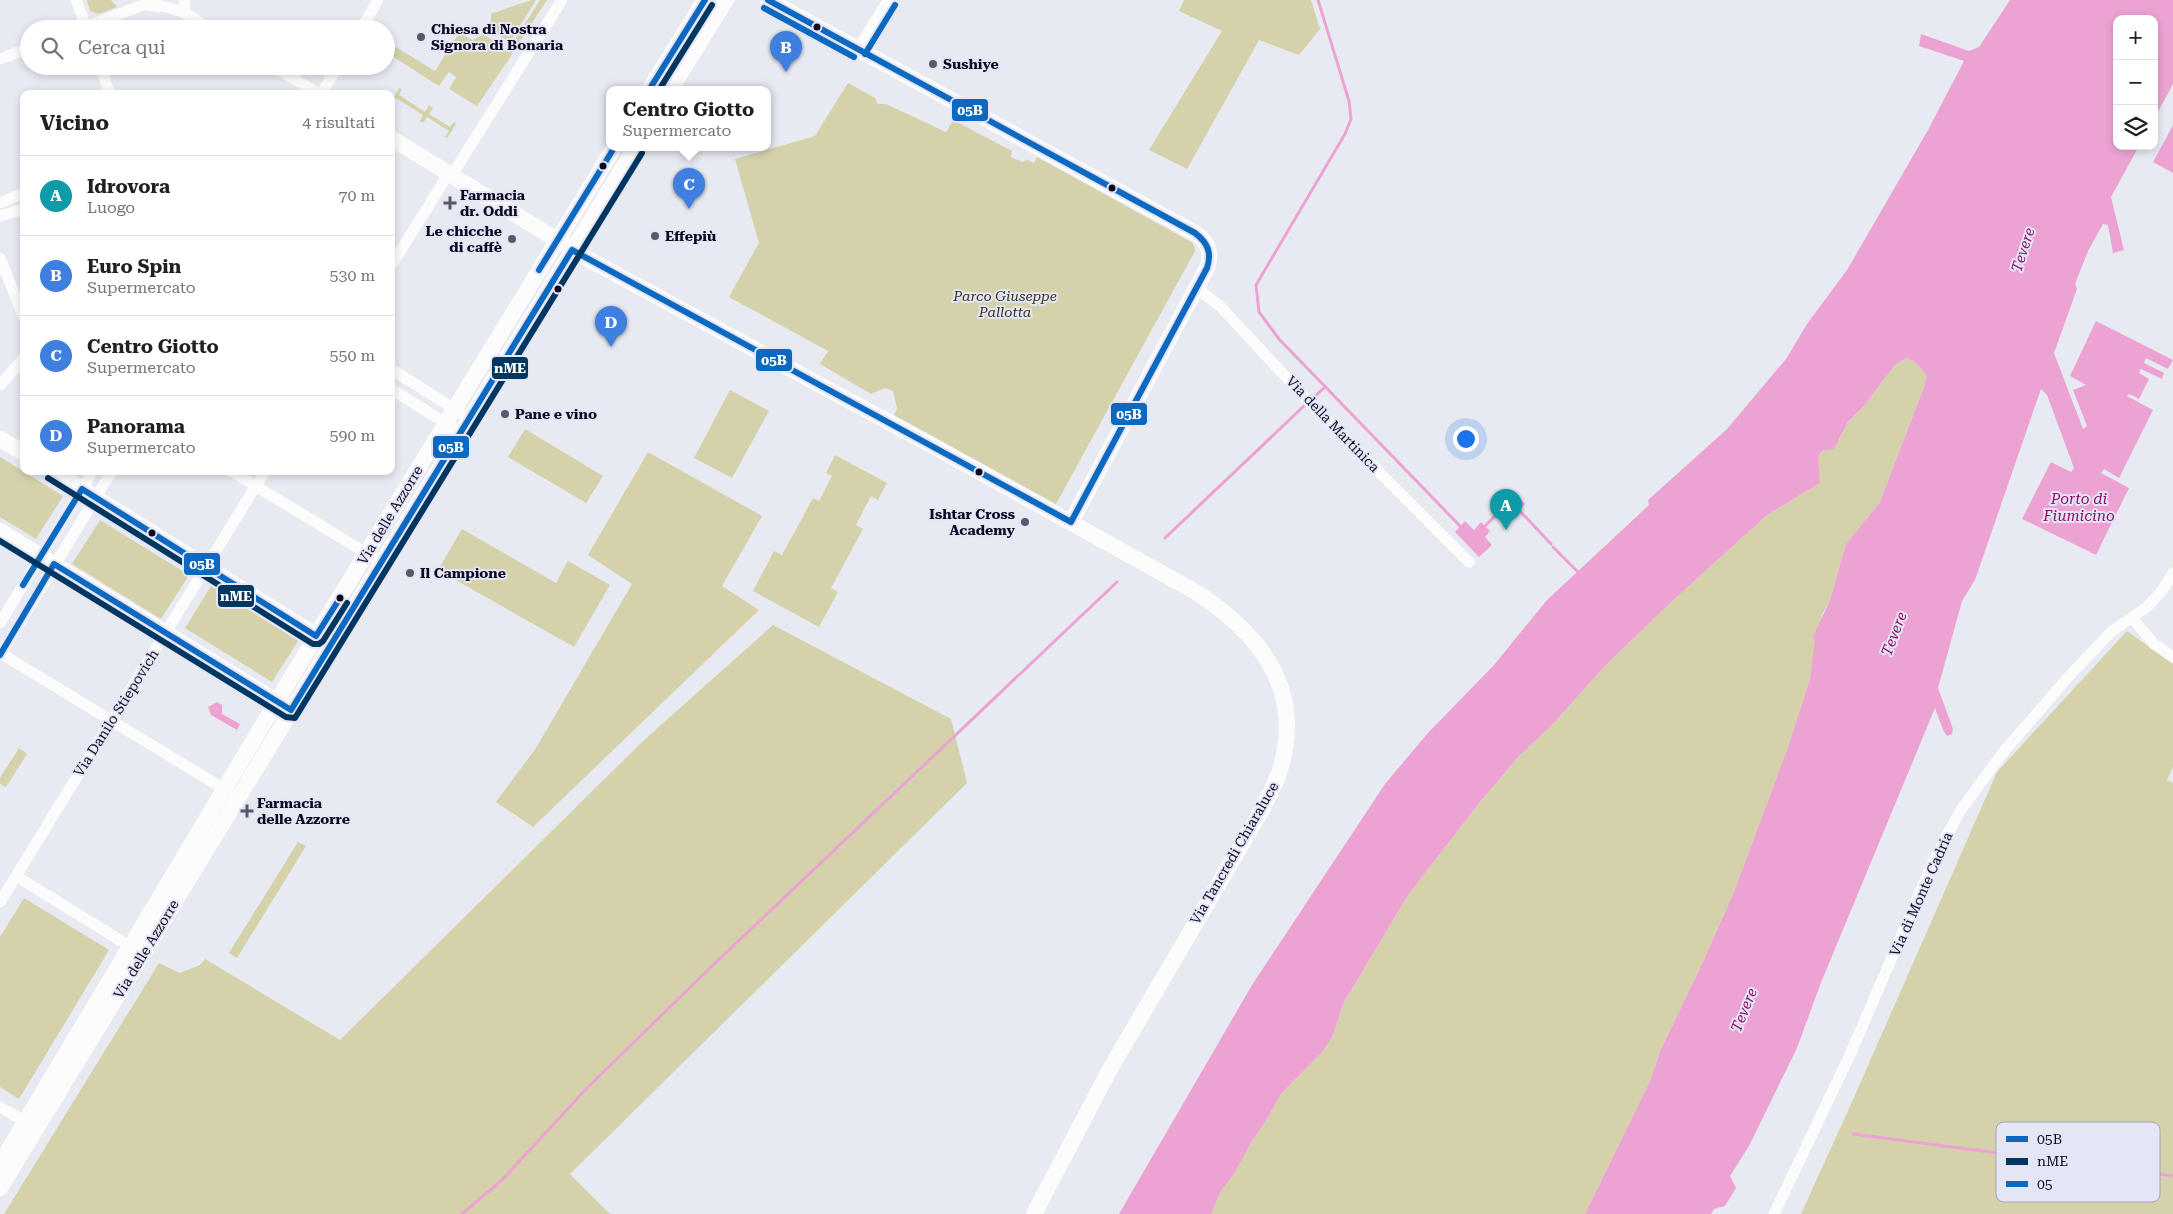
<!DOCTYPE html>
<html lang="it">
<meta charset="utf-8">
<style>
body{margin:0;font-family:"Roboto Serif",serif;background:#f2f2f2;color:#202124}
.controls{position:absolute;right:15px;top:15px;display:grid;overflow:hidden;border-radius:10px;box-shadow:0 2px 8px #0003}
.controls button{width:45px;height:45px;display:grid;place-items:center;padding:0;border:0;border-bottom:1px solid #e0e0e0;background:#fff;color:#202124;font:25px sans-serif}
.you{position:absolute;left:1465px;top:438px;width:18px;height:18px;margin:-12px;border:4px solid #fff;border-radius:50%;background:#1a73e8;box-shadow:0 0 0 8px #1a73e833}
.badge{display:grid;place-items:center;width:32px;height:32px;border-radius:50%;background:#111827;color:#fff;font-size:16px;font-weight:700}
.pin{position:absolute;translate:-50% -41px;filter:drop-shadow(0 1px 2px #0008)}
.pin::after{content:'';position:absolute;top:26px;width:18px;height:15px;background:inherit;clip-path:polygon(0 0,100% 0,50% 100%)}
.popup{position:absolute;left:606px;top:86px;width:165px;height:65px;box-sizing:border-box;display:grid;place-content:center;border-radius:10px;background:#fff;filter:drop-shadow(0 1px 4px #0005);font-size:16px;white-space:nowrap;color:#757577}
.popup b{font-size:19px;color:#202124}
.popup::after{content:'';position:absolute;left:50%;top:100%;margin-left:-10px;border:10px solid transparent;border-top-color:#fff}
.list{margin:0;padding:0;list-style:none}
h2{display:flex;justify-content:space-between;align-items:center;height:65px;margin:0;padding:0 20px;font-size:21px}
h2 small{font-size:16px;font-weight:400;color:#757577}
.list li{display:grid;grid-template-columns:32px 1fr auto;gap:15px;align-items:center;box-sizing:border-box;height:80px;padding:0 20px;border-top:1px solid #e0e0e0}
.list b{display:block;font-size:19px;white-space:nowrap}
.list p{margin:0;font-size:16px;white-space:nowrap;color:#757577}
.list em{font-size:16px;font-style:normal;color:#757577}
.icon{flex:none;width:28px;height:28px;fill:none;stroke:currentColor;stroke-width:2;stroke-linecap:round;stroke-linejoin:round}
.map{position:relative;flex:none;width:2173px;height:1214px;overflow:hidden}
.search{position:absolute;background:#fff;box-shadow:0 2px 8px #0003;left:20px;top:20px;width:375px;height:55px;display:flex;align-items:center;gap:12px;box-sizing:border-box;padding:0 18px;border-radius:28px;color:#757577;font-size:19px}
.panel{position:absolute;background:#fff;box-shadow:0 2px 8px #0003;left:20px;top:90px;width:375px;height:385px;border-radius:10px}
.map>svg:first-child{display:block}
.green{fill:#d5d1ab}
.water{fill:#eca3d3}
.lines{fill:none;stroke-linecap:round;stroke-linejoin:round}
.stream{stroke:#eca3d3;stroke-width:3}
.street{stroke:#fcfcfd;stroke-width:11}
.secondary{stroke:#fcfcfd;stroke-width:16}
.bus-1-casing{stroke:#e5e6f5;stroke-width:10}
.bus-2-casing{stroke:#e5e6f5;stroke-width:10}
.bus-3-casing{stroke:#e5e6f5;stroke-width:10}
.bus-1{stroke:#0c69bf;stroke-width:6}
.bus-2{stroke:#00365f;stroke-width:6}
.bus-3{stroke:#0c69bf;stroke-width:6}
.bus-dot{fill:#0b0922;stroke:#e5e6f5;stroke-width:2}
.poi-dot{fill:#58586b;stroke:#e5e6f5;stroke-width:2}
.labels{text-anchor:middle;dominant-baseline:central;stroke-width:4;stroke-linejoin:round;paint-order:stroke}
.poi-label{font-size:14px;font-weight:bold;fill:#0b0922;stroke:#e5e6f5;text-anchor:start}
.park-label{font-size:14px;font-style:italic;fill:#37351f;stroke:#e5e6f5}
.street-label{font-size:14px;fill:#0b0922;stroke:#e5e6f5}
.water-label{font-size:15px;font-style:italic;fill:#8d0d6b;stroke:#e5e6f5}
.key{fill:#e5e6f5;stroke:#a4a4b6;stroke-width:1}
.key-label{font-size:14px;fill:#0b0922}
.line-badge{stroke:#e5e6f5;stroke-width:2}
.badge-label{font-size:14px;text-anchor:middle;font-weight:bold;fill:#fff}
</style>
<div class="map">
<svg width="2173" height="1214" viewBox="0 0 2173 1214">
<rect width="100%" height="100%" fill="#e8eaf2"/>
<g class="green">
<polygon points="87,0 111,0 117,7 99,14 90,11"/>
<polygon points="531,0 536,0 510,42 487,28 491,22 491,14"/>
<polygon points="540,0 547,0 517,46 512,44"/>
<polygon points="1184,0 1311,0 1320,29 1299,55 1259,40 1187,169 1149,150 1222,31 1179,11"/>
<polygon points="459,33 473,40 483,34 513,53 477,106 449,89 456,77 449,72 439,86 386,52 386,41 435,71"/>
<polygon points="848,83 875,98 878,104 886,104 946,132 953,120 1012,151 1011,157 1022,162 1027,160 1034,163 1037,157 1193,243 1195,251 1056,504 894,415 897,408 893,391 885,388 871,394 820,364 828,351 729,297 759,243 735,159 815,136"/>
<polygon points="399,88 402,89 399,95 425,112 429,105 433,108 429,114 450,127 454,122 456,124 447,138 445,137 449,131 427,117 423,123 420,121 423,115 396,98 391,103"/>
<path d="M 1906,358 C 1916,361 1920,366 1926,375 L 1925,384 L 1880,502 L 1846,544 L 1830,600 L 1822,615 L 1810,679 L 1788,747 L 1734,892 L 1701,966 L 1661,1049 L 1650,1081 L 1585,1214 L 1211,1214 L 1221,1191 L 1234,1174 L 1253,1139 L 1264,1124 L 1281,1094 L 1324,1050 L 1333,1035 L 1343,1004 L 1408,895 L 1480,802 L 1519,756 L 1551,726 L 1606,665 L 1668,605 L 1767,515 L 1820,483 L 1818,460 L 1820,453 L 1839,440 L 1848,422 L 1863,407 L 1895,365 Z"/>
<polygon points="730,390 769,411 732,478 694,458"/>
<polygon points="525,429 603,476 586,503 508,457"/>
<polygon points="648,452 762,516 722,586 759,610 533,827 496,802 536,748 632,584 588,555"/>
<polygon points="835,455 887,483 878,500 871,496 856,525 863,529 831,588 838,592 819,627 753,591 774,551 782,555 813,498 819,501 832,476 826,473"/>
<polygon points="0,457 63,496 36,539 0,517"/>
<polygon points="100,520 189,575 161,619 72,564"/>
<polygon points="462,529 556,583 568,561 610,585 574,647 438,570"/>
<polygon points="211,586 298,641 272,682 185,628"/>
<polygon points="773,625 951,719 967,783 570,1174 610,1214 4,1214 159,963 180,973 200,965 205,959 340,1040 643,741"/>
<polygon points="2127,631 2173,664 2173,767 2167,780 2173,783 2173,1214 1801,1214 1852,1102 1997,772"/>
<polygon points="19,748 27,754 6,787 0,784 0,778"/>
<polygon points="298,842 306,846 237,958 229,953"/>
<polygon points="24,898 109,950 19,1099 0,1087 0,937"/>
</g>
<g class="water">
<path d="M 2010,0 L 2173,0 L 2173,84 L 2154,119 L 2154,19 L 2117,19 L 2117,146 L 2139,146 L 2111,197 L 2124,250 L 2113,253 L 2108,225 L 2103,224 L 2088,251 L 2075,284 L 2077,289 L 2054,353 L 2083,429 L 2087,426 L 2073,390 L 2086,385 L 2070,376 L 2096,321 L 2173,360 L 2168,369 L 2146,358 L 2144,363 L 2164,373 L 2162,379 L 2141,369 L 2139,373 L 2149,379 L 2139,399 L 2129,394 L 2127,396 L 2153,410 L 2119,478 L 2104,469 L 2101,473 L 2129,488 L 2096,555 L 2022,519 L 2051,462 L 2071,472 L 2074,468 L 2047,395 L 2041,389 L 1975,580 L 1962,601 L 1938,688 L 1953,729 L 1952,734 L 1947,736 L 1943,730 L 1935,708 L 1820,985 L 1797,1048 L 1749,1146 L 1730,1176 L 1736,1188 L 1725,1206 L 1714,1209 L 1711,1214 L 1585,1214 L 1650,1081 L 1661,1049 L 1701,966 L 1734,892 L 1788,747 L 1810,679 L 1815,640 L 1813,637 L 1830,600 L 1846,544 L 1880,502 L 1925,384 L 1926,375 C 1920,367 1916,361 1906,358 L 1895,365 L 1863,407 L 1848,422 L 1834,449 L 1824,450 L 1820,453 L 1818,460 L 1820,483 L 1767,515 L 1668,605 L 1606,665 L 1551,726 L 1519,756 L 1480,802 L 1408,895 L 1343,1004 L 1333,1035 L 1324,1050 L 1281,1094 L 1264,1124 L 1253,1139 L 1234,1174 L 1221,1191 L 1211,1214 L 1119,1214 L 1252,985 L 1385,784 L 1427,734 L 1494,665 L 1547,600 L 1649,505 L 1648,500 L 1727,429 L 1786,359 L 1807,324 L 1847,270 L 1928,130 L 1964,61 L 1919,46 L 1921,34 L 1969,51 L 1979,47 Z"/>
<polygon points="2173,125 2173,173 2153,162"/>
<polygon points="1512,495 1519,498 1525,504 1512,517 1508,512 1501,517 1493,509 1505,498"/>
<polygon points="1465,521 1474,530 1481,522 1490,531 1485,537 1492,545 1479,557 1455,532"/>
<polygon points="217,702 222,705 222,714 240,724 237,730 211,715 208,707"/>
</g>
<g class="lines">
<g class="stream">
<polyline points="1318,0 1349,101 1351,119 1345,134 1256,285 1259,312 1279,339 1460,526"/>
<polyline points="1311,400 1325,387"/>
<polyline points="1519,510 1551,544"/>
<polyline points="1485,526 1497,514"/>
<polyline points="1165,538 1306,404"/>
<polyline points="1553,547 1579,573"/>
<polyline points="1853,1134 2173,1176"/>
<polyline points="462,1214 502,1180 588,1087 711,967 1117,582"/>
</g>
<g class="street">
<polyline points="76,0 87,29"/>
<polyline points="146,5 167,7 185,13 184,0"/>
<polyline points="185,13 210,29"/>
<polyline points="80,29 156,0"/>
<polyline points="361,29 378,0"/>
<polyline points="858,49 888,0"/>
<polyline points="0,59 29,48"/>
<polyline points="100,66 110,94"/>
<polyline points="273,66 319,94"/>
<polyline points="321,94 338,66"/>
<polyline points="452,175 562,0"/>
<polyline points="0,203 24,193"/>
<polyline points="0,216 24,209"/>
<polyline points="0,258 24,318"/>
<polyline points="391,266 449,173"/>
<polyline points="1196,288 1220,306 1311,404 1469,562"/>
<polyline points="391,369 469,418"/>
<polyline points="0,385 24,358"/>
<polyline points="391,389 460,432"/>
<polyline points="231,471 381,562"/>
<polyline points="2132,618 2154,644 2173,657"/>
<polyline points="0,623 93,471"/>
<polyline points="0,653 229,792"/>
<polyline points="0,655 112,471"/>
<polyline points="16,876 136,950"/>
<polyline points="0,902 265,471"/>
<polyline points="0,1107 31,1125"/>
<polyline points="1774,1214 1849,1057 1934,860 1960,811 2005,750 2071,674 2112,631 2147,607 2161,592 2173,573"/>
</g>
<g class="secondary">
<path d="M 768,0 L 1195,233 C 1208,242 1213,252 1207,268 L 1071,522"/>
<polyline points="649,90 705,0"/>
<polyline points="670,90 726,0"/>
<path d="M 391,138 L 588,259 L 933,446 L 1194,591 C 1259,632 1305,689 1280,770 C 1275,786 1266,801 1259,815 L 1110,1069 L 1034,1214"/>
<polyline points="0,439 24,453"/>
<polyline points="53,471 325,641"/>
<polyline points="0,531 286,707"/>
<polyline points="0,1164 322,626 614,148"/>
<polyline points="0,1188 635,148"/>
</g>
<g class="bus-1-casing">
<g id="bus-1">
<polyline points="649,90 705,0"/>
<polyline points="539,270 614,148"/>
<polyline points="23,585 82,489 316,636 340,598"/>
<path d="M 0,655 L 54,564 L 291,710 L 572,250 L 1071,522 L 1207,268 C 1212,253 1208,243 1195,233 L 768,0"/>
</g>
</g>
<g class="bus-2-casing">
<g id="bus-2">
<polyline points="659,90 712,5"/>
<polyline points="48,478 313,644 319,644 323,641 347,603"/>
<polyline points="0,541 286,717 295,718 642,153"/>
</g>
</g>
<g class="bus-3-casing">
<g id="bus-3">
<polyline points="764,8 854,57"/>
<polyline points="865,54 895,5"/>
</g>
</g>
<use href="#bus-1" class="bus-1"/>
<use href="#bus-2" class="bus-2"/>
<use href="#bus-3" class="bus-3"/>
</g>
<g class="bus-dot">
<circle cx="817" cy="27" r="4.5"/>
<circle cx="603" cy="166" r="4.5"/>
<circle cx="1112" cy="188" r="4.5"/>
<circle cx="558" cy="289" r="4.5"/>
<circle cx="979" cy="472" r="4.5"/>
<circle cx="152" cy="533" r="4.5"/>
<circle cx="340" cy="598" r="4.5"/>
</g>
<g class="poi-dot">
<circle cx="421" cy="37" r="5"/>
<circle cx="933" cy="64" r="5"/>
<path d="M447.5 195.5h5v5h5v5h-5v5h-5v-5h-5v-5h5z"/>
<circle cx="655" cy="236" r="5"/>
<circle cx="512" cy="239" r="5"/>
<circle cx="505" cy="414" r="5"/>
<circle cx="1025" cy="522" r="5"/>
<circle cx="410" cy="573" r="5"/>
<path d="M244.5 803.5h5v5h5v5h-5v5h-5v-5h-5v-5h5z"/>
</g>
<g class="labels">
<g class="poi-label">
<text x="431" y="29">Chiesa di Nostra<tspan x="431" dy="16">Signora di Bonaria</tspan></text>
<text x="943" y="64">Sushiye</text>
<text x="460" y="195">Farmacia<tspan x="460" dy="16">dr. Oddi</tspan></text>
<text x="502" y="231" text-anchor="end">Le chicche<tspan x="502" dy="16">di caffè</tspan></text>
<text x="665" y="236">Effepiù</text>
<text x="515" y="414">Pane e vino</text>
<text x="1015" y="514" text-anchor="end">Ishtar Cross<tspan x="1015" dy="16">Academy</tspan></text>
<text x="420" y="573">Il Campione</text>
<text x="257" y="803">Farmacia<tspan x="257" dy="16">delle Azzorre</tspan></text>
</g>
<g class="park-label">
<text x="1005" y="296">Parco Giuseppe<tspan x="1005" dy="16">Pallotta</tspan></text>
</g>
<g class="street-label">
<text transform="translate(1333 424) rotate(46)">Via della Martinica</text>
<text transform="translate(390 515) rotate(-59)">Via delle Azzorre</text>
<text transform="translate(116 713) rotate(-58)">Via Danilo Stiepovich</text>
<text transform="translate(1234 853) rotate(-60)">Via Tancredi Chiaraluce</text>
<text transform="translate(1921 894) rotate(-66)">Via di Monte Cadria</text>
<text transform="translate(146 949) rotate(-59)">Via delle Azzorre</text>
</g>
<g class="water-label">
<text transform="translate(2023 250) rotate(-72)">Tevere</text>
<text x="2079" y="499">Porto di<tspan x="2079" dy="17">Fiumicino</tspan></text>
<text transform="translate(1894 634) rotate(-69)">Tevere</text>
<text transform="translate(1744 1010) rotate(-68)">Tevere</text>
</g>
</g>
<rect x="1996" y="1122" width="164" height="80" rx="8" class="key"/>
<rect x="2006" y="1136" width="22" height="6" fill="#0c69bf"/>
<rect x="2006" y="1158" width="22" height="7" fill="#00365f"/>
<rect x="2006" y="1181" width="22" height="6" fill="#0c69bf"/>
<g class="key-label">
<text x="2037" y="1144">05B</text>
<text x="2037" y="1166">nME</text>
<text x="2037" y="1189">05</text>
</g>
<g class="line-badge">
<rect x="951" y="98" width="38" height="24" rx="5" fill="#0c69bf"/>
<rect x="755" y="348" width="38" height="24" rx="5" fill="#0c69bf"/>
<rect x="491" y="356" width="38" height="24" rx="5" fill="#00365f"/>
<rect x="1110" y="402" width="38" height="24" rx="5" fill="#0c69bf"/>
<rect x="432" y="435" width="38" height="24" rx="5" fill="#0c69bf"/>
<rect x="183" y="552" width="38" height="24" rx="5" fill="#0c69bf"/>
<rect x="217" y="584" width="38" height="24" rx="5" fill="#00365f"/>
</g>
<g class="badge-label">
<text x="970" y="115">05B</text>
<text x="774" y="365">05B</text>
<text x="510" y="373">nME</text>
<text x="1129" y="419">05B</text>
<text x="451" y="452">05B</text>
<text x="202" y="569">05B</text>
<text x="236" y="601">nME</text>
</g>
</svg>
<div class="controls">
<button>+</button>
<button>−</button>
<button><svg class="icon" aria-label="layers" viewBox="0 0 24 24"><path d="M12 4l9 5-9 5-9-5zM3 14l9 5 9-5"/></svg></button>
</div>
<div class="you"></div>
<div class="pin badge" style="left:1506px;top:530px;background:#0f9aa8">A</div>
<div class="pin badge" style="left:786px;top:72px;background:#3f7fe0">B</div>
<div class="pin badge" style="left:689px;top:209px;background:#3f7fe0">C</div>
<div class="popup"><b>Centro Giotto</b>Supermercato</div>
<div class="pin badge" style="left:611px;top:347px;background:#3f7fe0">D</div>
<div class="search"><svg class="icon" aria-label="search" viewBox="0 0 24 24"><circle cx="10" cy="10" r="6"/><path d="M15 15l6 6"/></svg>Cerca qui</div>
<section class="panel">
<h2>Vicino<small>4 risultati</small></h2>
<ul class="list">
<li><span class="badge" style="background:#0f9aa8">A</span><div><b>Idrovora</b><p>Luogo</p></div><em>70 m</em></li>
<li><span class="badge" style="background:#3f7fe0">B</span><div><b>Euro Spin</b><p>Supermercato</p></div><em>530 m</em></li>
<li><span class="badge" style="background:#3f7fe0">C</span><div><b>Centro Giotto</b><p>Supermercato</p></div><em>550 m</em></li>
<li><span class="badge" style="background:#3f7fe0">D</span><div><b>Panorama</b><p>Supermercato</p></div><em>590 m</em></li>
</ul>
</section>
</div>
